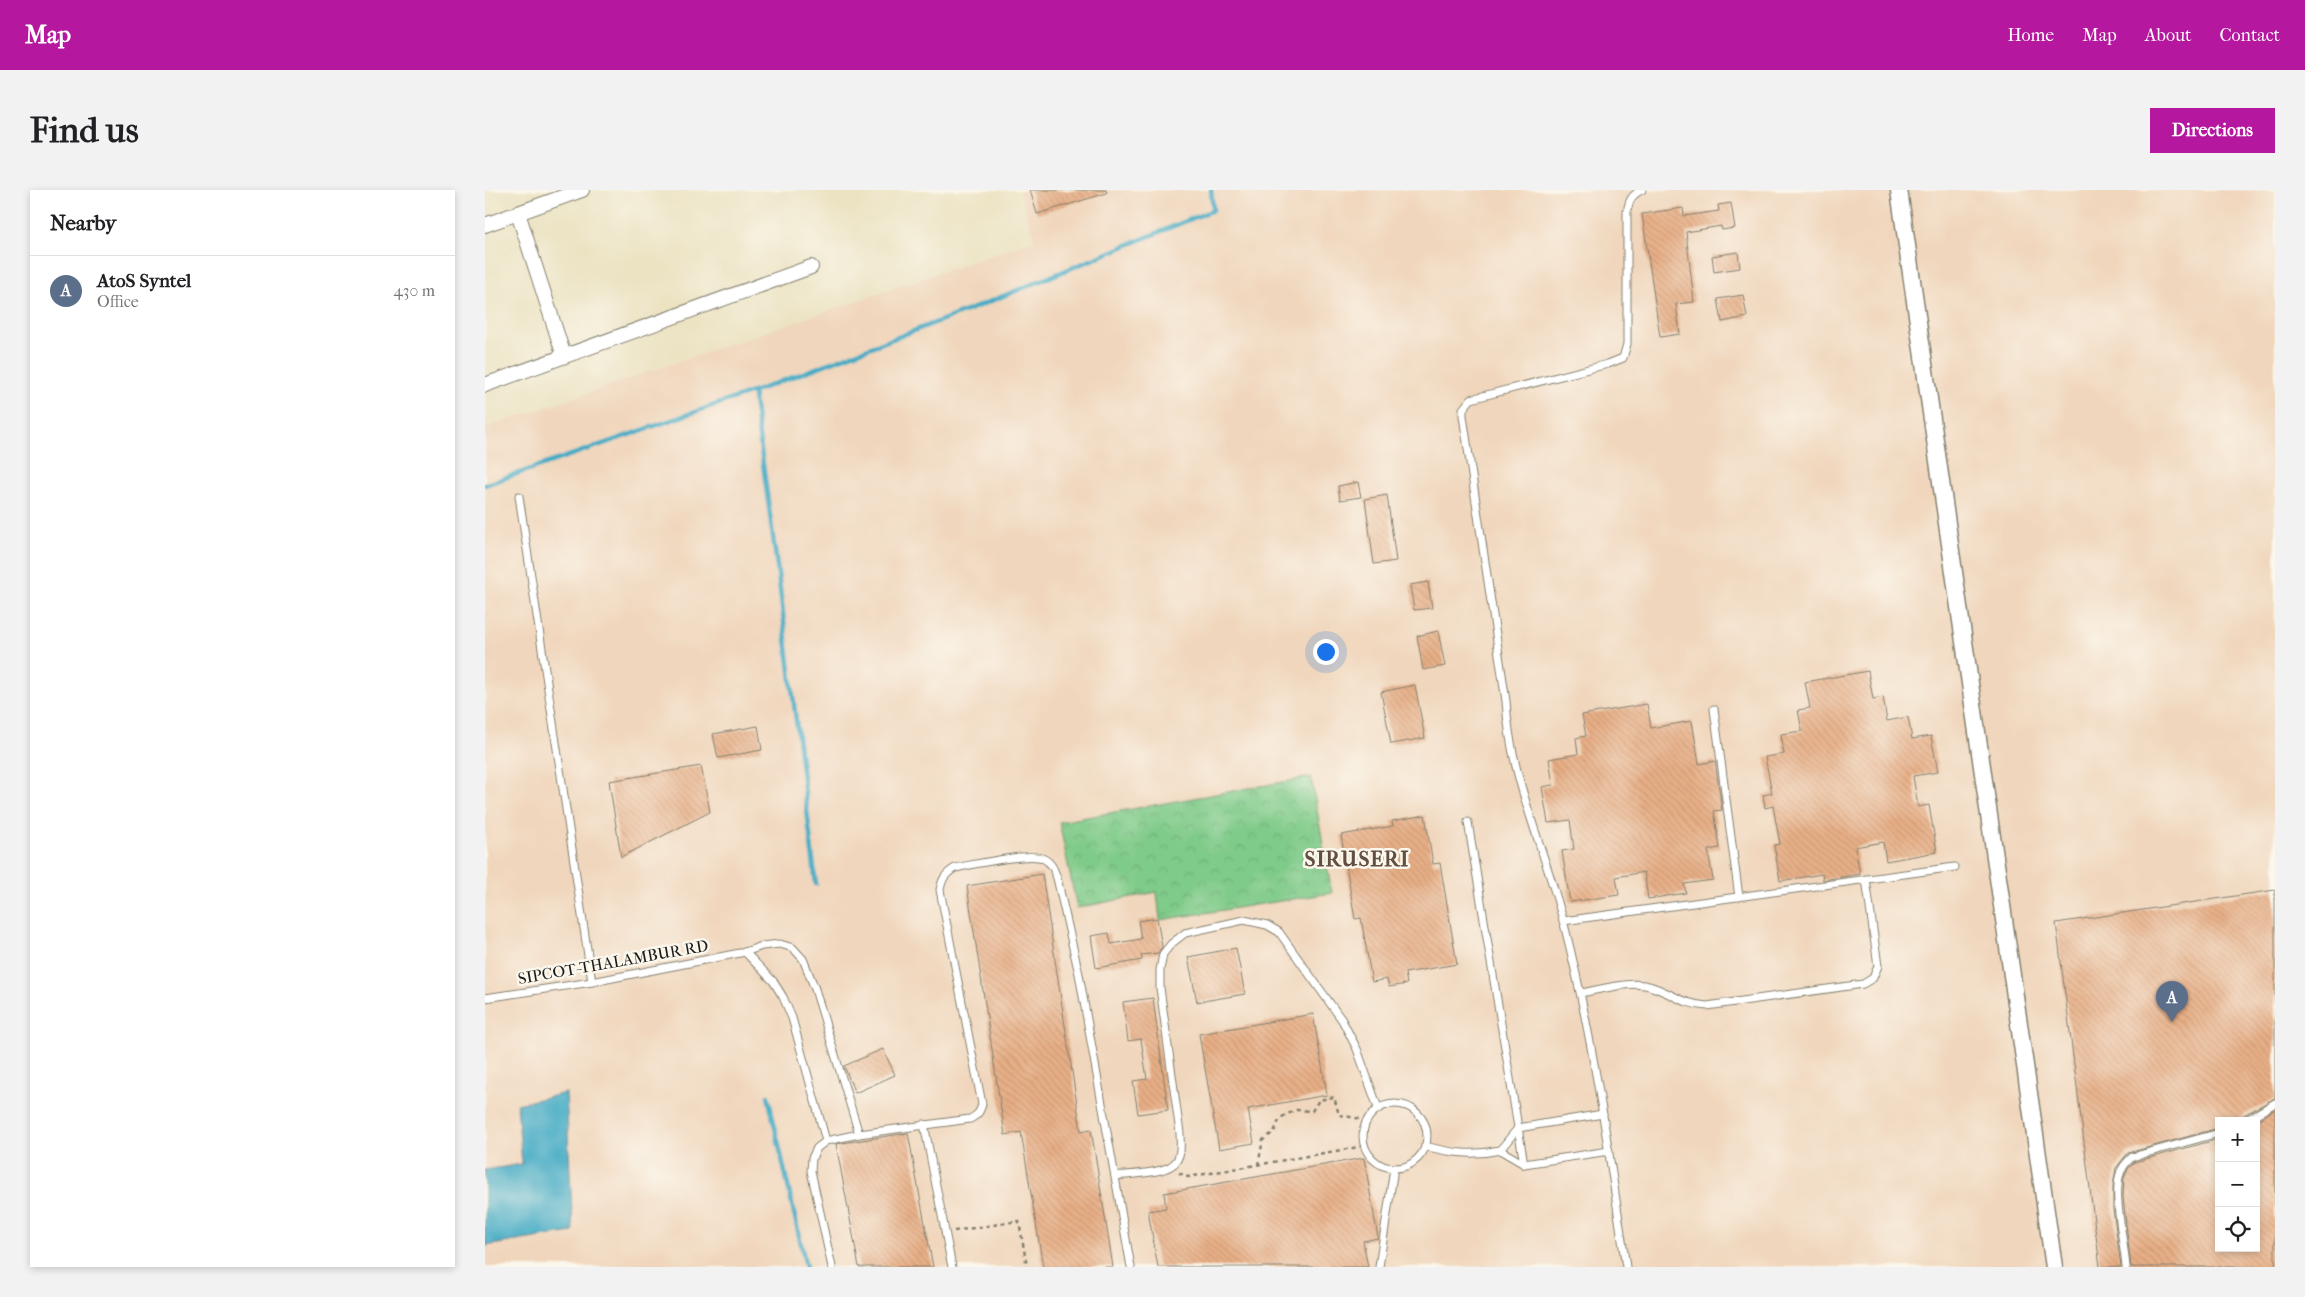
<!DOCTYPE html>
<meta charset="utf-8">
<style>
body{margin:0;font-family:"IM FELL French Canon",serif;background:#f2f2f2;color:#202124}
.controls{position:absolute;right:15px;bottom:15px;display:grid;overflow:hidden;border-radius:0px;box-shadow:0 2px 8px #0003}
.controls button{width:45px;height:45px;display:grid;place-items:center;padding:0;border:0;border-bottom:1px solid #e0e0e0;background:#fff;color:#202124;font:25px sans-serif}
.you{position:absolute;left:840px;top:461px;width:18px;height:18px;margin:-12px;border:4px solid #fff;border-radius:50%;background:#1a73e8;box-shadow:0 0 0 8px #1a73e833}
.badge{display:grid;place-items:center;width:32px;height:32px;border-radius:50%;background:#b5179e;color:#fff;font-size:16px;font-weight:700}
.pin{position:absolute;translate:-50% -41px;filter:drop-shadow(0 1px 2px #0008)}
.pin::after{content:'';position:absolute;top:26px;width:18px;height:15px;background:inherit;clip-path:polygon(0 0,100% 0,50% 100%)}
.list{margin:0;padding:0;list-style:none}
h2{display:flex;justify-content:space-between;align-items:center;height:65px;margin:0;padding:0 20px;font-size:21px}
h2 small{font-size:16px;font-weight:400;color:#757577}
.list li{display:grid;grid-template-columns:32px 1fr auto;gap:15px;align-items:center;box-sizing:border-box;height:70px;padding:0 20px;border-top:1px solid #e0e0e0}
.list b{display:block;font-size:19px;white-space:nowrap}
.list p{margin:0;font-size:16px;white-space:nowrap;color:#757577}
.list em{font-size:16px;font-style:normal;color:#757577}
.icon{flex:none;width:28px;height:28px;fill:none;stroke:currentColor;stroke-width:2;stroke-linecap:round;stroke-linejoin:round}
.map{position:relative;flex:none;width:1790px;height:1077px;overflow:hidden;border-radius:0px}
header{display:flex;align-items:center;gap:30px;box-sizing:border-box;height:70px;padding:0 25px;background:#b5179e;color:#fff}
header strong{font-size:24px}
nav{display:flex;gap:28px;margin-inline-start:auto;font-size:18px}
.intro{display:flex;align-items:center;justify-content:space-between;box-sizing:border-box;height:120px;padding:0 30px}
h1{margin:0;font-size:35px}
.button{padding:12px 22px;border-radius:0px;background:#b5179e;color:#fff;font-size:18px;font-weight:700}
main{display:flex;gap:30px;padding:0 30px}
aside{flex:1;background:#fff;border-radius:0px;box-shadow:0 2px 8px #0003}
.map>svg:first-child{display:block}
.built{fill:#f0d6bc;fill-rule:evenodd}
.park{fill:url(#park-crowns);stroke:#4e7452}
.water{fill:#45abc5;stroke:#306470}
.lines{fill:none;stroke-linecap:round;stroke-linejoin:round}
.stream{stroke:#45abc5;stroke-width:4.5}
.building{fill:url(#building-back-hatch)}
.service-casing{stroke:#848070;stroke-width:9}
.minor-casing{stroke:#848070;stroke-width:16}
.tertiary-casing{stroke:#848070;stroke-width:19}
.path{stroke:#848070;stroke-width:2.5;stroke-dasharray:4 4;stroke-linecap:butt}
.service{stroke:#fff;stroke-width:7}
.minor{stroke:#fff;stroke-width:14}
.tertiary{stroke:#fff;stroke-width:16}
.labels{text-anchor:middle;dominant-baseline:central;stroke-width:5;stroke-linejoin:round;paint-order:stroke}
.street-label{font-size:16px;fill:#1c1c1c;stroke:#fbf7ec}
.district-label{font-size:21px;font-weight:bold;letter-spacing:1px;fill:#634f41;stroke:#fbf7ec}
</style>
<header>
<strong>Map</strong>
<nav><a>Home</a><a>Map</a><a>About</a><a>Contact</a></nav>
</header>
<div class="intro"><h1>Find us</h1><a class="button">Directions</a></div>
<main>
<aside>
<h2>Nearby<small></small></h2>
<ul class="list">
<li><span class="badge" style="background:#5c6f8a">A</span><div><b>AtoS Syntel</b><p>Office</p></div><em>430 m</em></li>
</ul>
</aside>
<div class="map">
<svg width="1790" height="1077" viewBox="0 0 1790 1077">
<defs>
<pattern id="park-crowns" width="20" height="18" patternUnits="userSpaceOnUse" patternTransform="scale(1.25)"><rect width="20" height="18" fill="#7fcb89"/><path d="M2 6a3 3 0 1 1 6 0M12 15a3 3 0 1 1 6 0" fill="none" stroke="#6dae76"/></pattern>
<pattern id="building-back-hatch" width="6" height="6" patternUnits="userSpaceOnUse" patternTransform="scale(1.25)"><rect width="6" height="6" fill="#e8af86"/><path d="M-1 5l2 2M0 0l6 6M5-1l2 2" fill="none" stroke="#c69673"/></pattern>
</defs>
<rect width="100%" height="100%" fill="#fbf7ec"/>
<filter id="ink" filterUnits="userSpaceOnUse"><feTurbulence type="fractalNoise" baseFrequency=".02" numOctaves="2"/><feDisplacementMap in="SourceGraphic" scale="10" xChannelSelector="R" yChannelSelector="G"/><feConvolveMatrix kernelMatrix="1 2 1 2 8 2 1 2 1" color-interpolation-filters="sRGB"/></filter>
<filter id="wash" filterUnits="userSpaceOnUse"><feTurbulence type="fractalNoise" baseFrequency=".0096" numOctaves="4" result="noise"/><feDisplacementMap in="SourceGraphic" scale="20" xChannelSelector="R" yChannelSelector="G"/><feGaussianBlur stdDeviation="1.12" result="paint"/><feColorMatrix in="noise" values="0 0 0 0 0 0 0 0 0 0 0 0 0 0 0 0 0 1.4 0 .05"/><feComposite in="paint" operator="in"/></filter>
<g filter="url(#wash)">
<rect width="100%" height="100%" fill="#ece3c3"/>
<path class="built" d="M 534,0 L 1790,0 L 1790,1077 L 0,1077 L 0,238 L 550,50 ZM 1734,931 L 1771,931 L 1771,1058 L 1734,1058 Z"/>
<polygon class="park" points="826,587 847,703 675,730 672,702 592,718 574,632"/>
<polygon class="water" points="81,903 88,1042 0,1056 0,980 37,974 32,914"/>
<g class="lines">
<g class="stream">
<polyline points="0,295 270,201"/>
<polyline points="331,694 293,383 268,202 489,118 728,20 726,0"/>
<polyline points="283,906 321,1077"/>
</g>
</g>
<g id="blocks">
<g class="building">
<polygon points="545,0 621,0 622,3 552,24"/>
<polygon points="1246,13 1250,38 1237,40 1236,36 1201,42 1209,112 1191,114 1195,144 1175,147 1157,24 1198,18 1199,26 1234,21 1233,15"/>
<polygon points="1253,62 1255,78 1229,82 1227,66"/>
<polygon points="1258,105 1262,127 1237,132 1233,109"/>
<polygon points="873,292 876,307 855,310 853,296"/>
<polygon points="902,305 911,371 889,374 880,309"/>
<polygon points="943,392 947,418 929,420 925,395"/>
<polygon points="953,441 960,476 938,480 932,446"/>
<polygon points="1383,481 1388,509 1398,507 1402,531 1423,527 1427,549 1446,546 1453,582 1428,586 1433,617 1444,615 1452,662 1401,671 1398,652 1370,657 1375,684 1338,690 1337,684 1295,691 1289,655 1295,654 1288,616 1280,618 1278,605 1287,603 1280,567 1299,564 1296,544 1317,541 1313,520 1325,518 1320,492"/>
<polygon points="930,495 940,548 906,554 896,502"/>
<polygon points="1162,514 1166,538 1207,531 1214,574 1230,571 1237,620 1229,621 1235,658 1223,660 1228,690 1199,694 1201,703 1163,709 1159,682 1131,687 1134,705 1085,712 1077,661 1089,659 1085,630 1063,633 1057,597 1068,595 1064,569 1093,564 1091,548 1101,546 1097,525"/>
<polygon points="273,536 277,560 233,568 228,544"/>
<polygon points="216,576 225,622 136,667 124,591"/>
<polygon points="940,625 948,674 955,673 972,774 920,783 922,794 904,797 902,789 887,792 876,728 870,729 856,645 908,636 907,631"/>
<polygon points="557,684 596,941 606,939 628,1077 558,1077 536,942 520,945 482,696"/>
<polygon points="1790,700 1790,908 1757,926 1755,931 1734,931 1734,938 1643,963 1631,978 1628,996 1628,1019 1636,1077 1615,1077 1571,733"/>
<polygon points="672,728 677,757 673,763 656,765 657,770 611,778 606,746 624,743 626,754 656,749 653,731"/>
<polygon points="751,758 760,804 712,812 703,767"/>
<polygon points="668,808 683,920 653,924 648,891 662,889 656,849 643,851 638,812"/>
<polygon points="828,824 842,905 763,919 769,953 734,959 714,844"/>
<polygon points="398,859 410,885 370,903 359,876"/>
<polygon points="1790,919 1790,1077 1646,1077 1638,1007 1639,988 1643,979 1650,972 1734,949 1734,1058 1771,1058 1771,931"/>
<polygon points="423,943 448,1077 374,1077 351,954"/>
<polygon points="879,968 893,1048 878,1051 883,1077 673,1077 663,1021 681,1018 679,1003"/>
</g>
</g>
</g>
<g filter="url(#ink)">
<use href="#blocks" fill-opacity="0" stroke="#848070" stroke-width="1"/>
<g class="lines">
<g class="service-casing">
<g id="service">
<polyline points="34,306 107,792"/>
<polyline points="1229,519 1254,707"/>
<polyline points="983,632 1039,974"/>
<polyline points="1078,731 1470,677"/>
<polyline points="260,762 288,791 298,807 307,828 341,951"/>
<path d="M 1096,803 C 1119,799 1148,789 1170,798 C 1189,805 1201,815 1222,816 L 1378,794 L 1388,788 L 1393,776 L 1381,689"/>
<polyline points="0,808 107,792 260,762 277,756 295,754 308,758 318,769 330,799 374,944"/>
<circle cx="910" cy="946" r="32"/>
<polyline points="1118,924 1033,938 1015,960 1039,974 1124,961"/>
<polyline points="1760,931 1790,913"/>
<polyline points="439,934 467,1077"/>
<path d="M 940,956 C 966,963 988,966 1015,960"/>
<path d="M 630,986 C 645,984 685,984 692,970 C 697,962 695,951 695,943 L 675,798 L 675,780 L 678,764 L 686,754 L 700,743 L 759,730 L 782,735 L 794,742 L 857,830 L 872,859 L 893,918"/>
<path d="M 347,1077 L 326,981 L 327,968 L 332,958 L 341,951 L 374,944 L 485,929 C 493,925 495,922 497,914 L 455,700 C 457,689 460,684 470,678 C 487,675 547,661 559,669 C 567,673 569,680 572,688 L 594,784 L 646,1077"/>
<polyline points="894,1077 909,978"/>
<path d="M 1141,1077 C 1124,962 1108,847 1079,734 C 1060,659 1025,589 1021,511 L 978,226 L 978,219 L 986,209 L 1123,174 L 1138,168 L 1142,154 L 1142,22 C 1144,11 1146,5 1157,0"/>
<path d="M 1641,1077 C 1639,1052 1629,1010 1634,987 C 1636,978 1641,973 1647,967 L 1734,943"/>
</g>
</g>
<g class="minor-casing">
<g id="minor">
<polyline points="33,23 79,166"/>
<polyline points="0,35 97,0"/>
<polyline points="0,195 326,77"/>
</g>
</g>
<g class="tertiary-casing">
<polyline id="tertiary" points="1414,0 1569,1077"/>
</g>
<g class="path">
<polyline points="773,975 778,950 789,942 795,928 811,920 827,921 834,910 849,907 854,925 882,930"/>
<polyline points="694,983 703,987 879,956"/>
<polyline points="469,1041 534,1031 542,1077"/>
</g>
<use href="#service" class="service"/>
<use href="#minor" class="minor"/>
<use href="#tertiary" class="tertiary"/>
</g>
</g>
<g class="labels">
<g class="street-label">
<text transform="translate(128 772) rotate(-10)">SIPCOT-THALAMBUR RD</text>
</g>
<g class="district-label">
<text x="872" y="669">SIRUSERI</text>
</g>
</g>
</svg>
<div class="controls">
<button>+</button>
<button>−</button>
<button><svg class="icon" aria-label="locate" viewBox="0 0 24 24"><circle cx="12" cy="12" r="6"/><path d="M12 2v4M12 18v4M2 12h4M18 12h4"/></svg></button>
</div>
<div class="you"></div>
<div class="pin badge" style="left:1687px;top:832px;background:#5c6f8a">A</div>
</div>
</main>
